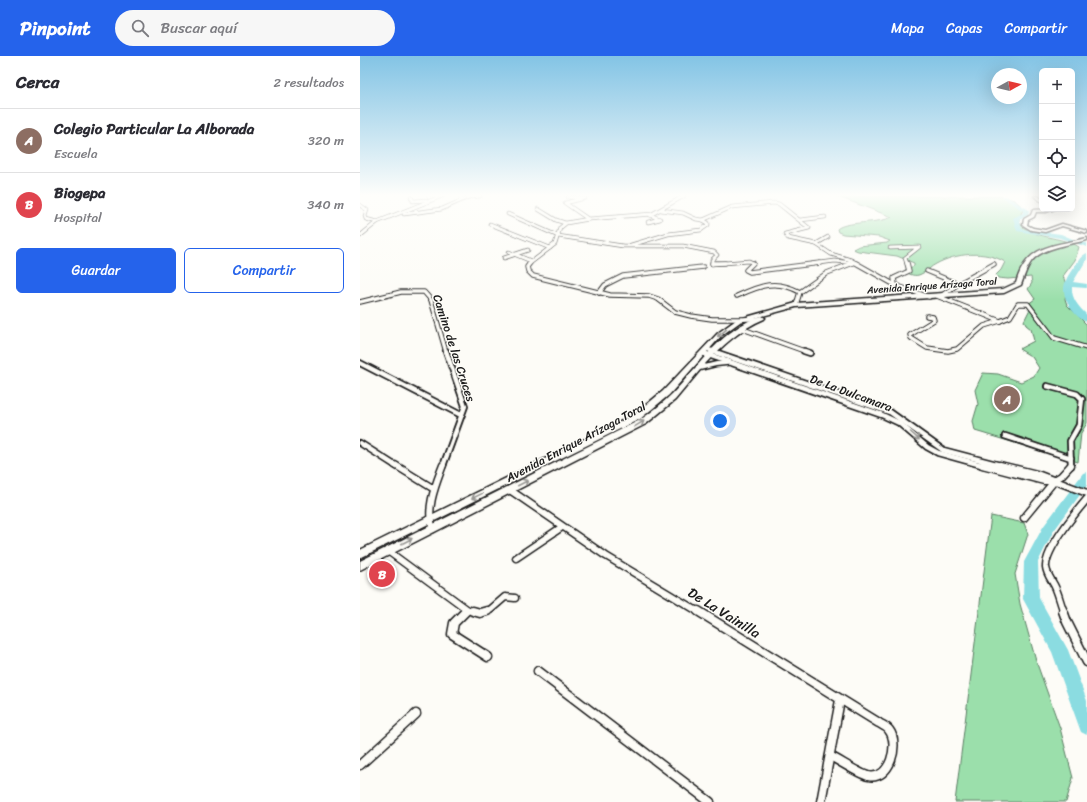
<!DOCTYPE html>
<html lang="es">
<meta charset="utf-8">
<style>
body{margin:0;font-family:Sriracha,sans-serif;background:#f7f7f7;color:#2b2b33}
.controls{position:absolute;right:12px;top:12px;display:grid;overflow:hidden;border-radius:6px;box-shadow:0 4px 16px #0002}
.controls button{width:36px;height:36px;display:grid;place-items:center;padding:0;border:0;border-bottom:1px solid #e1e1e2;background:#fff;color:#2b2b33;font:20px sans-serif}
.compass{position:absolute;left:631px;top:12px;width:36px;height:36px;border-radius:50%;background:#fff;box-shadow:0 4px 16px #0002;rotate:82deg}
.you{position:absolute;left:360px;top:365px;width:14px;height:14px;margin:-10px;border:3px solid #fff;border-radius:50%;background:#1a73e8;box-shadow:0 0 0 6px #1a73e833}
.badge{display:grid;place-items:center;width:26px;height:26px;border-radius:50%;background:#2563eb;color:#fff;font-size:13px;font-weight:700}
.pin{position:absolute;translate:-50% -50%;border:2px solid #fff;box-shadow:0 1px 4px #0006}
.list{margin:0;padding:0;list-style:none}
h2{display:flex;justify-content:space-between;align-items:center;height:52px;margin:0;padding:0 16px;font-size:17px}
h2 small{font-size:13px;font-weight:400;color:#7c7c81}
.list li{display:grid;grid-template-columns:26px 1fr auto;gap:12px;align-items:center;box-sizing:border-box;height:64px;padding:0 16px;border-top:1px solid #e1e1e2}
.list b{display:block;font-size:15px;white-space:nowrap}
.list p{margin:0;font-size:13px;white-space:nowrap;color:#7c7c81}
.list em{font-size:13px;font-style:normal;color:#7c7c81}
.actions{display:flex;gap:8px;padding:12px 16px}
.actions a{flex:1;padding:9px 0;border:1px solid #2563eb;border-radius:6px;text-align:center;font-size:14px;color:#2563eb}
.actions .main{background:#2563eb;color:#fff}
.icon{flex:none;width:22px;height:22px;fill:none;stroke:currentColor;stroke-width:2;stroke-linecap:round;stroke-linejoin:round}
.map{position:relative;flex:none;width:727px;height:746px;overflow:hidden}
header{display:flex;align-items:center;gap:24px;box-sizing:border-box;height:56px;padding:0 20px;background:#2563eb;color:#fff}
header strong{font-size:19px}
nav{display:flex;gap:22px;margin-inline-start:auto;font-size:14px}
.search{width:280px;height:36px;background:#f7f7f7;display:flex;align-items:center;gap:10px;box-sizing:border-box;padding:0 14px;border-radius:22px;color:#7c7c81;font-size:15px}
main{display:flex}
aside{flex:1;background:#fff}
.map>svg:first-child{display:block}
.green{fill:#9bdfab;stroke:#5c7e64}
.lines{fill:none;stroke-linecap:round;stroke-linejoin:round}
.river{fill:#8bdce1;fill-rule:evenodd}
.street-far4-casing{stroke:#1c1c1c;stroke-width:4.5}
.street-far3-casing{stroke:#1c1c1c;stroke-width:5.5}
.street-far2-casing{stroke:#1c1c1c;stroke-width:8}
.street-far1-casing{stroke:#1c1c1c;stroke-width:9}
.street-casing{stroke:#1c1c1c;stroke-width:11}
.secondary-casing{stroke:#1c1c1c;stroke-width:3}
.primary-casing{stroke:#1c1c1c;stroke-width:3}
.street-far4{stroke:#fdfcf7;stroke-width:3}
.street-far3{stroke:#fdfcf7;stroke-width:3.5}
.street-far2{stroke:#fdfcf7;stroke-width:4.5}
.street-far1{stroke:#fdfcf7;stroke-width:6}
.street{stroke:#fdfcf7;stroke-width:8}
.secondary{fill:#fdfcf7;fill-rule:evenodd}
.primary{fill:#fdfcf7;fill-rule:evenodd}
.oneway{stroke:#989794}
.labels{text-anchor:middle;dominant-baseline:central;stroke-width:3;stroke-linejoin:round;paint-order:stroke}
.far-street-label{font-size:10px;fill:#1c1c1c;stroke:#fdfcf7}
.street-label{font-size:12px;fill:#1c1c1c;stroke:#fdfcf7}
.near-street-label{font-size:14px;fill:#1c1c1c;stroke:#fdfcf7}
</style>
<header>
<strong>Pinpoint</strong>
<div class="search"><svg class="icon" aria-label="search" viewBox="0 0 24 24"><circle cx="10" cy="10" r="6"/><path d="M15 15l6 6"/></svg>Buscar aquí</div>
<nav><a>Mapa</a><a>Capas</a><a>Compartir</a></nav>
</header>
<main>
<aside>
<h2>Cerca<small>2 resultados</small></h2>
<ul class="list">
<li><span class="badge" style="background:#8d6e63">A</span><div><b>Colegio Particular La Alborada</b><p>Escuela</p></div><em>320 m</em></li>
<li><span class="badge" style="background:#e0444e">B</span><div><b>Biogepa</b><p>Hospital</p></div><em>340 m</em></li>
</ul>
<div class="actions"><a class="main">Guardar</a><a>Compartir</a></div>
</aside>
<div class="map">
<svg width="727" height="746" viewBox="0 0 727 746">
<rect width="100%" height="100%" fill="#fdfcf7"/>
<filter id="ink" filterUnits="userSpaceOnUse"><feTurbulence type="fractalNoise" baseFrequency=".025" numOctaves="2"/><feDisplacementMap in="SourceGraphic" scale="8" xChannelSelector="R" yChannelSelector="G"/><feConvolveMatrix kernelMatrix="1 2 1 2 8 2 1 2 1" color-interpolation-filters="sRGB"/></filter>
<g filter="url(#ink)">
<g class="green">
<path d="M 476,140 L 642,140 L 654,144 L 664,152 L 659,162 L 659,166 C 669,183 703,180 719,191 L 715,204 L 703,220 L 707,231 L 705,243 L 707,249 L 727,269 L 727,367 L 721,377 L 718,406 L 615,375 L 613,365 L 618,348 L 615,334 L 623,317 L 638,318 L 661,326 L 674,320 L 679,312 L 672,301 L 659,293 L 674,285 L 671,273 L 666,269 L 664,265 L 671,251 L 668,248 L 675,243 L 668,233 L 672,227 L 671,221 L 648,223 L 638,222 L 636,219 L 641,214 L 645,206 C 625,194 596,197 576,208 C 571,210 567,216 561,218 C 556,221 548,219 545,214 L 554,210 L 554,207 L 537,200 L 498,195 L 493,193 L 499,190 L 527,187 L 530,185 L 519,181 L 483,178 L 478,176 L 477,173 C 485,165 519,168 532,161 Z"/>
<polygon points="631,460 664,467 668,478 655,518 660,548 676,605 700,672 713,722 706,746 595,746"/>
</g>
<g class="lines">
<g class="river">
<polygon points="641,140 646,140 669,154 668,159 659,163 662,173 701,178 717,185 714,187 700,182 657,175 653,162 663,157 663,155"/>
<polygon points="718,186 727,187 727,191 718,188"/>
<path d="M 727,197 L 727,203 L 713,226 L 727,228 L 727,232 L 712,231 C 711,243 719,251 727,259 L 727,266 C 714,262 700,240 705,227 C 707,220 712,214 716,208 C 719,204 722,199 727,197 Z"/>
<polygon points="727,416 727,429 693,476 678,506 679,542 708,594 727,645 727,679 721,676 692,596 663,543 664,506 683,471 723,417"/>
</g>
<g class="street-far4-casing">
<g id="street-far4">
<polyline points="51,141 53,145 66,144"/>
<polyline points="208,141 225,142 205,147 228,163"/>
<polyline points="0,149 7,154 5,160 6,163 17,166"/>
<polyline points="178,153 196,164 205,167"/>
<polyline points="301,154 323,157 336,163 343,164"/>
<polyline points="44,158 82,153 109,141 120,140"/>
<polyline points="148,158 198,180 263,190 323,190 354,196 357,199 352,204 352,208"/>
<polyline points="440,164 465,161"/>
<polyline points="288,166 300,163 290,159"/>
<polyline points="130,168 190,192"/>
<polyline points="0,180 17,166 82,140"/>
<polyline points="468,181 456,188 471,198 491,204 498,208"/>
<polyline points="271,189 308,178 341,174 348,169 348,167 343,164 372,151 414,147 419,148 449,172 425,178 428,182 456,188"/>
<polyline points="530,192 559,191 545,202 547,208"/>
<polyline points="149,196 171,205"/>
<polyline points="144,202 168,194"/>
<polyline points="169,208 195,188 200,172 206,167 229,163 292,158 324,140"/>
<polyline points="352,208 389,205 393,207 392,208"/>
<polyline points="452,208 475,205 494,207"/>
<polyline points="490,208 493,207"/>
</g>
</g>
<g class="street-far3-casing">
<g id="street-far3">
<polyline points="170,207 167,211 168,215 173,220 250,239 289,240 298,243 315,256 331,260 352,263 398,263"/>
<polyline points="352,207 365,207"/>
<polyline points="393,207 386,214 390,216 460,207"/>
<polyline points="496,207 535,229 569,241"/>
<polyline points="567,215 598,228"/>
<polyline points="535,229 534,222 549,215 547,207"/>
<polyline points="239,237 245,229 263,220 343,211"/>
<path d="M 377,240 C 401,229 416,223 440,236"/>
<polyline points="577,240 640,265 650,261 658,248 668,248 694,282 727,292"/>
<polyline points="581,240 598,228 634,208"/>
<polyline points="0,246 41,236 64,236 71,244 86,296"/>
<polyline points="436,249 440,236 467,217 493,207"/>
<polyline points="567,260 573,261 574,264 550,279 551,282 567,292 588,295 597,293 624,270 640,265"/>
<polyline points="380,272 447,296"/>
<polyline points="347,293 355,296"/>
</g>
</g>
<g class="street-far2-casing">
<g id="street-far2">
<polyline points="352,295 530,356 583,394 644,410"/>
<polyline points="444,295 450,297"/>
<polyline points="343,297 522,359 539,367 567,391 578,397 625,410"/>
<polyline points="0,307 101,359"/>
<polyline points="687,330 717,338 722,343 719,369 710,385 711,410"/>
<polyline points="645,380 711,402"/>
<polyline points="0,387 36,410"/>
<polyline points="83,410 105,350 86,295"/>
</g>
</g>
<g class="street-far1-casing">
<g id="street-far1">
<polyline points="35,409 74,433"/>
<polyline points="622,409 684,425 693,425"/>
<polyline points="640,409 677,418 727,437"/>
<polyline points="150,434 246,500 339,556"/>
<polyline points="664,462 696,423 701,420 711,409"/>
<path d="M 73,473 C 65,453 76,428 83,409"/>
<polyline points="28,495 108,554 117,556"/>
<polyline points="156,502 202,471"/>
<polyline points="105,556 108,554"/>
<polyline points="123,556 130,554 145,541 155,542"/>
<path d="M 704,556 C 701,549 699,540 696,533 C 693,525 687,520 686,511 C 685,494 716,456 727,443"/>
</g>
</g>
<g class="street-casing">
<g id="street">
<polyline points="106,555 94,567 92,578 128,601"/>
<polyline points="113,555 120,557 127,555"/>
<path d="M 338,555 L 519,667 C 522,669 527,671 529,674 C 540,688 530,725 508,720 C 498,717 480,705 470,700"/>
<polyline points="703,555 707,566 727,606"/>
<polyline points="178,615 350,746"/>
<polyline points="0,709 56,658"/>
<polyline points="461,746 480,644"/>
</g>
</g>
<g class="secondary-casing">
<g id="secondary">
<polygon points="674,140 678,140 682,143 682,146"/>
<polygon points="689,153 695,153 686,156 676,156 674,161 668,164 667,169 673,172 685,174 702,168 727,175 727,177 702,170 685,176 671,174 663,169 664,163 671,159 673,154"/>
</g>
</g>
<g class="primary-casing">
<g id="primary">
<path d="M 727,182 L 727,184 C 712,188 680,192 671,206 C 666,213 664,221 661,229 L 644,237 L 436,251 L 380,266 L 362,279 L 309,339 L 280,363 L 0,502 L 0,494 L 274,359 L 303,335 L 358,277 L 376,264 L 436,247 L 643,233 L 656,227 C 667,188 694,190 727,182 Z"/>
<path d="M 402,260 L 405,262 L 404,263 C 380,273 362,290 344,309 C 353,307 370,302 377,307 L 376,308 L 356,310 L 340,314 L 315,344 L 286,368 L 0,514 L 0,505 L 280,364 C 292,356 303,347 313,337 C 340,309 362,272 402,260 Z"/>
</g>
</g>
<use href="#street-far4" class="street-far4"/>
<use href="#street-far3" class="street-far3"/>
<use href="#street-far2" class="street-far2"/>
<use href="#street-far1" class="street-far1"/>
<use href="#street" class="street"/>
<use href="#secondary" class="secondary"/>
<use href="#primary" class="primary"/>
</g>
<defs><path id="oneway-shaft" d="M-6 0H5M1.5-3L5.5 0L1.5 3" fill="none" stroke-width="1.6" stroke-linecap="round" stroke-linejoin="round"/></defs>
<g class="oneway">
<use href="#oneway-shaft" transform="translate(362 277) rotate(140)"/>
<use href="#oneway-shaft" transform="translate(279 368) rotate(-31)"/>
<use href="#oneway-shaft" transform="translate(555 380) rotate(42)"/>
<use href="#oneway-shaft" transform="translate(163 427) rotate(-27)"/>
<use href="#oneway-shaft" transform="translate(117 440) rotate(154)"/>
<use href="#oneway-shaft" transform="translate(47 485) rotate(-27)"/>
</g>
</g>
<linearGradient id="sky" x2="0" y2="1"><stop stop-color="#83c4e5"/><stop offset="0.57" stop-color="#fefefb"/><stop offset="1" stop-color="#fefefb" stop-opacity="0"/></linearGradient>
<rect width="727" height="244" fill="url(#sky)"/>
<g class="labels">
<g class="far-street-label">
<text transform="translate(572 230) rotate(-4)">Avenida Enrique Arízaga Toral</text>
</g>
<g class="street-label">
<text transform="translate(94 292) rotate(72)">Camino de las Cruces</text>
<text transform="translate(491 337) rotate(20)">De La Dulcamara</text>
<text transform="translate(216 386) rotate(-28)">Avenida Enrique Arízaga Toral</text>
</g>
<g class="near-street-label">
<text transform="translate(364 557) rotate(32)">De La Vainilla</text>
</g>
</g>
</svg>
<div class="controls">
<button>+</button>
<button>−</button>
<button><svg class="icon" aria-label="locate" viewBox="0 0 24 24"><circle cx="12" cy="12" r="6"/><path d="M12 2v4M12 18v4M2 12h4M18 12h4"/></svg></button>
<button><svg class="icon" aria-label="layers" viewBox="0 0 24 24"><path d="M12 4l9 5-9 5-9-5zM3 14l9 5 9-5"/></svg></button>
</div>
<svg class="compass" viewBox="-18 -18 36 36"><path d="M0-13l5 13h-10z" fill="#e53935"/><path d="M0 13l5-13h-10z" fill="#7c7c81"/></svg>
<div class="you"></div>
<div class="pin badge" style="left:647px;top:343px;background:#8d6e63">A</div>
<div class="pin badge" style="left:22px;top:518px;background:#e0444e">B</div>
</div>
</main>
